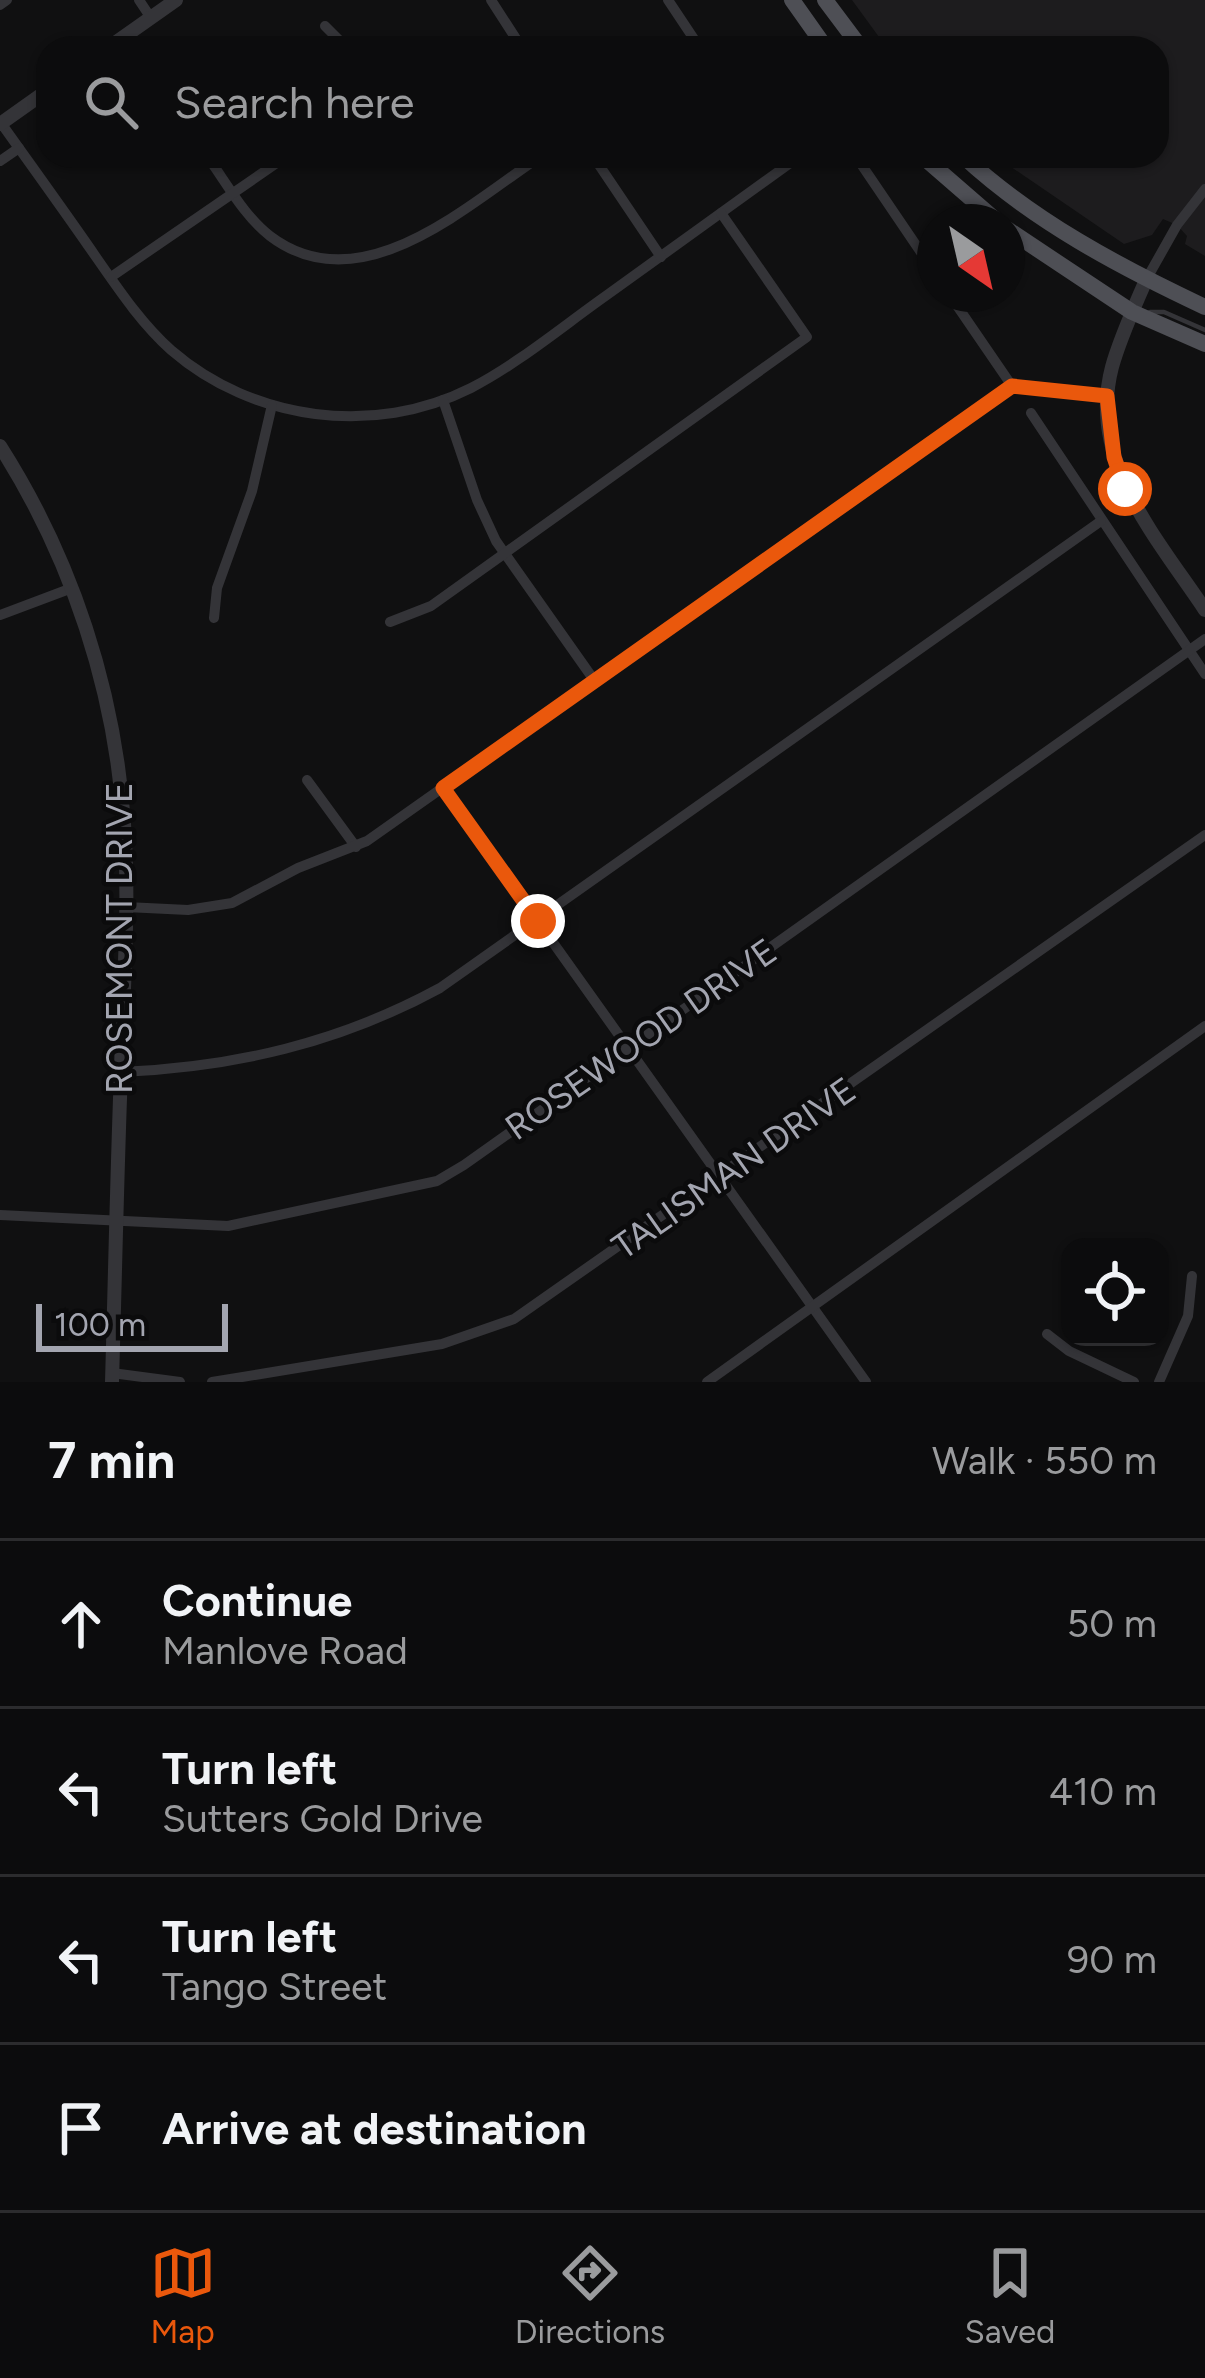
<!DOCTYPE html>
<meta charset="utf-8">
<style>
body{margin:0;font-family:Figtree,sans-serif;background:#151516;color:#f1f3f6}
.controls{position:absolute;right:36px;bottom:36px;display:grid;overflow:hidden;border-radius:24px;box-shadow:0 3px 9px #0004}
.controls button{width:108px;height:108px;display:grid;place-items:center;padding:0;border:0;border-bottom:3px solid #2c2c2e;background:#0c0c0d;color:#f1f3f6;font:60px sans-serif}
.compass{position:absolute;left:917px;top:204px;width:108px;height:108px;border-radius:50%;background:#0c0c0d;box-shadow:0 3px 9px #0004;rotate:146deg}
.scale{position:absolute;left:36px;bottom:30px;width:192px;box-sizing:border-box;padding-left:12px;border:6px solid #a3a5b0;border-top:0;font-size:33px;line-height:42px;white-space:nowrap;color:#a3a5b0;-webkit-text-stroke:9px #0b0b0c;paint-order:stroke}
.stop{position:absolute;width:36px;height:36px;margin:-27px;border:9px solid #ea580c;border-radius:50%;background:#fff}
.stop.end{background:#ea580c;border-color:#fff;box-shadow:0 3px 12px #0008}
.list{margin:0;padding:0;list-style:none}
h2{display:flex;justify-content:space-between;align-items:center;height:156px;margin:0;padding:0 48px;font-size:51px}
h2 small{font-size:39px;font-weight:400;color:#9a9b9d}
.list li{display:grid;grid-template-columns:78px 1fr auto;gap:36px;align-items:center;box-sizing:border-box;height:168px;padding:0 48px;border-top:3px solid #2c2c2e}
.list b{display:block;font-size:45px;white-space:nowrap}
.list p{margin:0;font-size:39px;white-space:nowrap;color:#9a9b9d}
.list em{font-size:39px;font-style:normal;color:#9a9b9d}
.icon{flex:none;width:66px;height:66px;fill:none;stroke:currentColor;stroke-width:2;stroke-linecap:round;stroke-linejoin:round}
.map{position:relative;flex:none;width:1205px;height:1382px;overflow:hidden}
.search{position:absolute;background:#0c0c0d;box-shadow:0 3px 9px #0004;left:36px;right:36px;top:36px;height:132px;display:flex;align-items:center;gap:30px;box-sizing:border-box;padding:0 42px;border-radius:36px;color:#9a9b9d;font-size:45px}
.sheet{height:828px;background:#0c0c0d}
nav{display:flex;justify-content:space-around;align-items:center;box-sizing:border-box;height:168px;border-top:3px solid #2c2c2e;background:#0c0c0d;font-size:33px;color:#9a9b9d}
nav a{display:grid;justify-items:center;gap:6px}
nav .on{color:#ea580c}
.map>svg:first-child{display:block}
.built{fill:#1d1c1e}
.lines{fill:none;stroke-linecap:round;stroke-linejoin:round}
.service{stroke:#343438;stroke-width:4.5}
.minor{stroke:#343438;stroke-width:10}
.tertiary{stroke:#343438;stroke-width:14}
.primary{stroke:#4e4f55;stroke-width:16}
.route{stroke:#ea580c;stroke-width:15}
.labels{text-anchor:middle;dominant-baseline:central;stroke-width:9;stroke-linejoin:round;paint-order:stroke}
.street-label{font-size:36px;fill:#a3a5b0;stroke:#0b0b0c}
</style>
<div class="map">
<svg width="1205" height="1382" viewBox="0 0 1205 1382">
<rect width="100%" height="100%" fill="#101011"/>
<polygon class="built" points="852,0 1205,0 1205,256 1185,244 1187,236 1177,225 1163,219 1152,235 1124,244 995,156 1157,156 1157,48 887,48"/>
<g class="lines">
<polyline class="service" points="1150,312 1164,312 1205,330"/>
<g class="minor">
<polyline points="139,0 151,18"/>
<polyline points="491,0 522,48"/>
<polyline points="668,0 700,48"/>
<polyline points="0,5 7,0"/>
<polyline points="325,26 347,48"/>
<path d="M 1,123 C 33,168 65,212 96,257 C 119,290 141,323 171,350 C 253,421 374,437 471,388 C 519,363 563,326 607,295 C 671,249 736,202 800,156"/>
<path d="M 207,156 C 226,182 244,216 270,236 C 361,305 467,205 541,156"/>
<polyline points="593,156 661,257"/>
<polyline points="0,161 19,148"/>
<polyline points="859,161 935,273"/>
<polyline points="111,277 287,156"/>
<polyline points="1146,280 1177,225 1205,189"/>
<polyline points="949,294 1012,386"/>
<polyline points="443,400 477,500 496,541 594,680"/>
<polyline points="1031,413 1205,674"/>
<polyline points="0,615 72,588"/>
<polyline points="214,618 217,588 252,491 272,405"/>
<polyline points="390,622 431,606 807,337 721,213"/>
<polyline points="307,780 356,847"/>
<polyline points="443,788 866,1382"/>
<polyline points="126,907 188,910 232,903 298,868 367,841 1012,386 1107,396"/>
<path d="M 121,1072 C 235,1067 339,1043 440,988 L 1101,521"/>
<polyline points="0,1215 228,1226 437,1181 464,1165 1205,639"/>
<polyline points="1047,1334 1069,1351 1134,1382"/>
<polyline points="112,1373 180,1382"/>
<polyline points="212,1382 442,1344 514,1319 1205,835"/>
<polyline points="707,1382 1205,1026"/>
<polyline points="1159,1382 1188,1316 1192,1276"/>
</g>
<g class="tertiary">
<polyline points="108,48 176,0"/>
<polyline points="0,124 48,90"/>
<path d="M 1146,280 C 1134,308 1120,338 1112,367 C 1087,461 1157,538 1205,610"/>
<path d="M 0,446 C 72,559 115,690 124,824 C 130,906 123,989 121,1071 C 117,1175 115,1278 112,1382"/>
</g>
<g class="primary">
<polyline points="792,0 826,48"/>
<polyline points="825,0 861,48"/>
<polyline points="922,156 998,222"/>
<path d="M 963,156 C 1033,221 1120,267 1205,307"/>
<polyline points="1007,229 1132,312 1205,344"/>
</g>
</g>
<g class="lines">
<polyline class="route" points="538,921 443,788 1012,386 1107,396 1114,457 1125,489"/>
</g>
<g class="labels">
<g class="street-label">
<text transform="translate(119 938) rotate(-90)">ROSEMONT DRIVE</text>
<text transform="translate(641 1039) rotate(-35)">ROSEWOOD DRIVE</text>
<text transform="translate(734 1168) rotate(-35)">TALISMAN DRIVE</text>
</g>
</g>
</svg>
<div class="controls">
<button><svg class="icon" aria-label="locate" viewBox="0 0 24 24"><circle cx="12" cy="12" r="6"/><path d="M12 2v4M12 18v4M2 12h4M18 12h4"/></svg></button>
</div>
<svg class="compass" viewBox="-18 -18 36 36"><path d="M0-13l5 13h-10z" fill="#e53935"/><path d="M0 13l5-13h-10z" fill="#9a9b9d"/></svg>
<div class="scale">100 m</div>
<div class="stop" style="left:1125px;top:489px"></div>
<div class="stop end" style="left:538px;top:921px"></div>
<div class="search"><svg class="icon" aria-label="search" viewBox="0 0 24 24"><circle cx="10" cy="10" r="6"/><path d="M15 15l6 6"/></svg>Search here</div>
</div>
<section class="sheet">
<h2>7 min<small>Walk · 550 m</small></h2>
<ul class="list">
<li><svg class="icon" aria-label="ahead" viewBox="0 0 24 24"><path d="M12 20V5M6 11l6-6 6 6"/></svg><div><b>Continue</b><p>Manlove Road</p></div><em>50 m</em></li>
<li><svg class="icon" aria-label="left" viewBox="0 0 24 24"><path d="M17 20v-9H6M10 6l-5 5 5 5"/></svg><div><b>Turn left</b><p>Sutters Gold Drive</p></div><em>410 m</em></li>
<li><svg class="icon" aria-label="left" viewBox="0 0 24 24"><path d="M17 20v-9H6M10 6l-5 5 5 5"/></svg><div><b>Turn left</b><p>Tango Street</p></div><em>90 m</em></li>
<li><svg class="icon" aria-label="arrive" viewBox="0 0 24 24"><path d="M6 21V4h12l-3 4 3 4H6"/></svg><div><b>Arrive at destination</b></div></li>
</ul>
</section>
<nav>
<a class="on"><svg class="icon" aria-label="map" viewBox="0 0 24 24"><path d="M3 6l6-2 6 2 6-2v14l-6 2-6-2-6 2zM9 4v14M15 6v14"/></svg>Map</a>
<a><svg class="icon" aria-label="directions" viewBox="0 0 24 24"><path d="M12 3l9 9-9 9-9-9zM9 14v-3h6M13 9l2 2-2 2"/></svg>Directions</a>
<a><svg class="icon" aria-label="saved" viewBox="0 0 24 24"><path d="M7 4h10v16l-5-4-5 4z"/></svg>Saved</a>
</nav>
